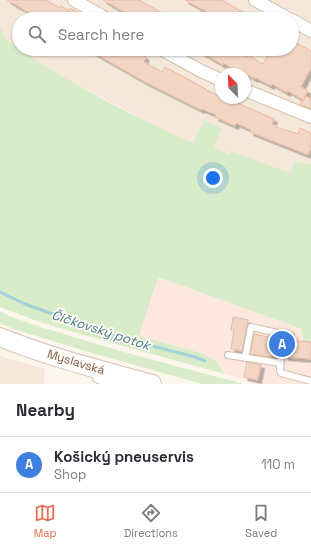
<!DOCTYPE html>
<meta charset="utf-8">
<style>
body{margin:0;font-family:"Space Grotesk",sans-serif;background:#f7f7f7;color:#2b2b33}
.compass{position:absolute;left:215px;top:68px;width:36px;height:36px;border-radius:50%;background:#fff;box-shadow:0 1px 3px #0004;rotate:337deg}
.you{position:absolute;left:213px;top:178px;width:14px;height:14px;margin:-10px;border:3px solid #fff;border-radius:50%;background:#1a73e8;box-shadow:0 0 0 6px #1a73e833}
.badge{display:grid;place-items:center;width:26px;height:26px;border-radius:50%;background:#e76f51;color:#fff;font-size:13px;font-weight:700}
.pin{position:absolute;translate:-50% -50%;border:2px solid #fff;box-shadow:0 1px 4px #0006}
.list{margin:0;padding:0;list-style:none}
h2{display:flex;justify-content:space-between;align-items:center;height:52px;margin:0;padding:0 16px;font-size:17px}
h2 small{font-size:13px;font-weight:400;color:#7c7c81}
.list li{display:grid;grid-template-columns:26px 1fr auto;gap:12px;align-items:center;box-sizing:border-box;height:56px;padding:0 16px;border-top:1px solid #e1e1e2}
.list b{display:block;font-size:15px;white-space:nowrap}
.list p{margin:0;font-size:13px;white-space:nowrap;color:#7c7c81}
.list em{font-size:13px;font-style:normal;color:#7c7c81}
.icon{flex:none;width:22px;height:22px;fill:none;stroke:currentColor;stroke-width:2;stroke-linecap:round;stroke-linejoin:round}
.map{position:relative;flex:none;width:311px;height:384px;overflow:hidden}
.search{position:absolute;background:#fff;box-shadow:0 1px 3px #0004;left:12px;right:12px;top:12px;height:44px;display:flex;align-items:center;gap:10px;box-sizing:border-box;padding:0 14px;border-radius:22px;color:#7c7c81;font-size:15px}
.sheet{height:108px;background:#fff}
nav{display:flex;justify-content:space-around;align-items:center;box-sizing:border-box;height:56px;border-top:1px solid #e1e1e2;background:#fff;font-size:11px;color:#7c7c81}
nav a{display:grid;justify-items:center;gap:2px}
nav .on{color:#e76f51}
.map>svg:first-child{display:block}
.residential{fill:#f5e8da;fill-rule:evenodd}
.commercial{fill:#fde8e0}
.green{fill:#d8ecc9}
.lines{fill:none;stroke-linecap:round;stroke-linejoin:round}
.stream{stroke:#a5d3da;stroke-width:3}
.building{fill:#f3d5c3;stroke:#e6bba3;filter:url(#shadow)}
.lane-casing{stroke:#d1beb0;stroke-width:8}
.street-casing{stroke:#d1beb0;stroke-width:14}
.secondary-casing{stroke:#d6c0b0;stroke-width:20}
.lane{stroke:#fff;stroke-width:6}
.street{stroke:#fff;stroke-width:12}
.secondary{stroke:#fff;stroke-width:18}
.labels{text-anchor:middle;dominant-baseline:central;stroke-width:3.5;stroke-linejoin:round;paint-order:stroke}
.street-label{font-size:12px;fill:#7a5c4d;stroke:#fffaf3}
.water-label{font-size:13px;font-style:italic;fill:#437c86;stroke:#fffaf3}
</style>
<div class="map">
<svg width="311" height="384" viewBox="0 0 311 384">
<defs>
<filter id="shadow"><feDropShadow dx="3.5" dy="3.5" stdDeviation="0" flood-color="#0004"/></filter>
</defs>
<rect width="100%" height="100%" fill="#fdf6ec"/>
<g class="residential">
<path d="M 0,0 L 311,0 L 311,164 L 307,164 L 295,161 L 291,174 L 231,151 L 229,154 L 214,148 L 222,129 L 204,121 L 193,143 L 162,129 L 83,88 L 61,76 L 20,49 L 292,49 L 292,19 L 19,19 L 19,48 L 6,39 L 0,26 ZM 221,74 L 245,74 L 245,98 L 221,98 Z"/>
<polygon points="0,356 45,369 44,384 0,384"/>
</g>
<polygon class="commercial" points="158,277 302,329 303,341 311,342 311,384 262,384 224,374 223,369 220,365 208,356 201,353 139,336"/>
<g class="green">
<path d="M 0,26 L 6,39 L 19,48 L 19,49 L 21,49 C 34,58 48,68 62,76 C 104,101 149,123 193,143 L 204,120 L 222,128 L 214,148 L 229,154 L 231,151 L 290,173 L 295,161 L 307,164 L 311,164 L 311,342 L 303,341 L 302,329 L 158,277 L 139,336 L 201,353 C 211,357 221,363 224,374 L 66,330 L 37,321 L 0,307 Z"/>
<path d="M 0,312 C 28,324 58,332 87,341 C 139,357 192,370 244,384 L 202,384 L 89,352 L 36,336 L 11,328 L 0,323 Z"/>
</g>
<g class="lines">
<polyline class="stream" points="0,292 25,304 113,336 195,357 205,361"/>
</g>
<g class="building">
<polygon points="7,0 46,0 60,8 61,6 68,10 70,8 90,19 30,19 33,15"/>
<polygon points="103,0 139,0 173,19 136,19"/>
<polygon points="185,0 222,0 255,19 220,19"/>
<polygon points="292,41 311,51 311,68 301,87 308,91 303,100 288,91 287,93 272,84 271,86 256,78 255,79 239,71 239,72 223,63 223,65 195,49 233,49 247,57 248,55 263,64 271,49 292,49"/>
<polygon points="87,49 132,49 146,57 144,62 162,72 165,67 206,89 206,90 221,97 221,98 228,100 228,99 274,119 272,124 277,126 276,127 298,134 300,128 311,133 311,148 308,155 250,132 251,130 236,123 235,126 215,117 216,115 202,109 201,110 145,82"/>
<polygon points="306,96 311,99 311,109 300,105"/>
<polygon points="233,317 248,320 242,351 231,349 234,330 231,330"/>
<polygon points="254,334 283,340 311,342 311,359 285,357 284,354 281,353 279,353 277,356 272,355 271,357 250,354"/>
<polygon points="247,362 261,365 258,380 244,377"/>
</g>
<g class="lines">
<g class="lane-casing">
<g id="lane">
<polyline points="228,355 280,363"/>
<polyline points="281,357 280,370 281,373 311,381"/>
<polyline points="245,358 251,327 291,336"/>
</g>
</g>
<g class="street-casing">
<g id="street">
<polyline points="74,0 107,19"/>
<polyline points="255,0 289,19"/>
<polyline points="292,20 311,31"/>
<polyline points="161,49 201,71 221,80"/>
<polyline points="245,90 311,117"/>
<polyline points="99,377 117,384"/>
</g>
</g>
<g class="secondary-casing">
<path id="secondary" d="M 0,337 C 49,357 101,370 152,384"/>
</g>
<use href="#lane" class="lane"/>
<use href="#street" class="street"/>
<use href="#secondary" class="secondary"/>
</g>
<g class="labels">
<g class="street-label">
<text transform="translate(76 362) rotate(17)">Myslavská</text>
</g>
<g class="water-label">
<text transform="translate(101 330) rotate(18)">Čičkovský potok</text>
</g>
</g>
</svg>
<svg class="compass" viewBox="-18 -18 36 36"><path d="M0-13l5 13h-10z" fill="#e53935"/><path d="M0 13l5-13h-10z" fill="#7c7c81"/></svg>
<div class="you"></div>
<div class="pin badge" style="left:282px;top:344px;background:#3f7fe0">A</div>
<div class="search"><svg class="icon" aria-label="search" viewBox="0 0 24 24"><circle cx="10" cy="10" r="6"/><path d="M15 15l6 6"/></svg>Search here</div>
</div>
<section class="sheet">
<h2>Nearby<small></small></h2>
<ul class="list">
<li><span class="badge" style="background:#3f7fe0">A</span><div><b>Košický pneuservis</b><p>Shop</p></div><em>110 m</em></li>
</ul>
</section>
<nav>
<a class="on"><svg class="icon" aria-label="map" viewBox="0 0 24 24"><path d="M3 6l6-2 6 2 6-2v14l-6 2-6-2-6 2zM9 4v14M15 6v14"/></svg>Map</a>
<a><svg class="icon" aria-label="directions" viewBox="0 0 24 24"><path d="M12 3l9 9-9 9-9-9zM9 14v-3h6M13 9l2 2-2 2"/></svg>Directions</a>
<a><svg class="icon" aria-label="saved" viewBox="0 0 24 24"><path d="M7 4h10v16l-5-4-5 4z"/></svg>Saved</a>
</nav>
